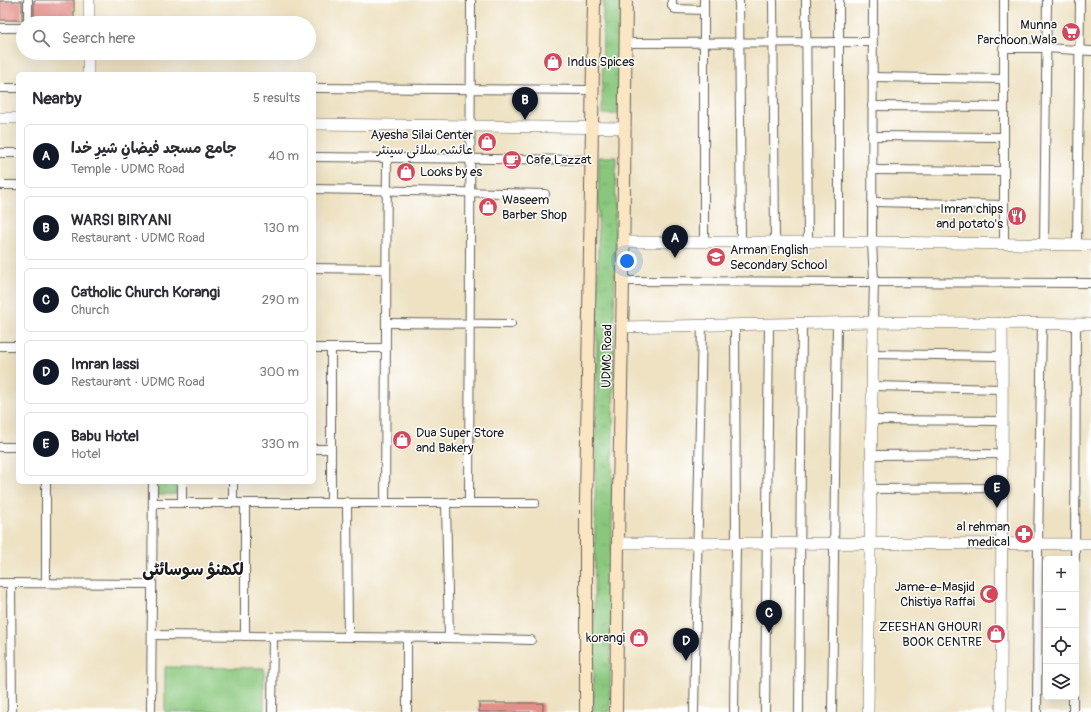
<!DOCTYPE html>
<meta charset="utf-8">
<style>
body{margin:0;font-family:Pangolin,"Playpen Sans Arabic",sans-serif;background:#f2f2f3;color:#2b2b33}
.controls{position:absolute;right:12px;bottom:12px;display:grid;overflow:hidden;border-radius:6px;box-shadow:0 4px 16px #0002}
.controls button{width:36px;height:36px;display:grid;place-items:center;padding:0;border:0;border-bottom:1px solid #e1e1e2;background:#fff;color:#2b2b33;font:20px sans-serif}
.you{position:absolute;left:627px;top:261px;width:14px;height:14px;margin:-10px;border:3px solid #fff;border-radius:50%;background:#1a73e8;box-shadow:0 0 0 6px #1a73e833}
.badge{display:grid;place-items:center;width:26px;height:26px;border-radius:50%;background:#111827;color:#fff;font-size:13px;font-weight:700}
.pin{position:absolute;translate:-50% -33px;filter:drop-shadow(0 1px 2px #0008)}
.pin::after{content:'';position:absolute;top:21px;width:14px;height:12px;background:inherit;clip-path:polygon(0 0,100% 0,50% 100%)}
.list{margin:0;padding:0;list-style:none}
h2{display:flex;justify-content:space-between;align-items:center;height:52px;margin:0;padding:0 16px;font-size:17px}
h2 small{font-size:13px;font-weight:400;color:#7c7c81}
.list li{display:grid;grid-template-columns:26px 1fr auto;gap:12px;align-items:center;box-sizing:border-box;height:64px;margin:0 8px 8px;padding:0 8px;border:1px solid #e1e1e2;border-radius:6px}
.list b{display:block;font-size:15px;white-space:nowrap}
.list p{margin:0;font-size:13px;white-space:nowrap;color:#7c7c81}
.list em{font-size:13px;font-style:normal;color:#7c7c81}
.icon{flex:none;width:22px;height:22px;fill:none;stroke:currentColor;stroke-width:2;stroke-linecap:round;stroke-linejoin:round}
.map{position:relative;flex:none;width:1091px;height:712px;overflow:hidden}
.search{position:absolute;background:#fff;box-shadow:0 4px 16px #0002;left:16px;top:16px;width:300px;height:44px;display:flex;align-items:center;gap:10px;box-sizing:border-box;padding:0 14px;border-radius:22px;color:#7c7c81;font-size:15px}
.panel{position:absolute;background:#fff;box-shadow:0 4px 16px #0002;left:16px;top:72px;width:300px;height:412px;border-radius:6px}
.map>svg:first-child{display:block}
.grass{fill:url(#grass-tufts);stroke:#53724c}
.park{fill:#8ac77d;stroke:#53724c}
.building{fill:#e48f8a}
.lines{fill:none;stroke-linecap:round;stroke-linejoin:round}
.minor-casing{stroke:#666156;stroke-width:10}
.tertiary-casing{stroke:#666156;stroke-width:12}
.secondary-casing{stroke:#666156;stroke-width:14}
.minor{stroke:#fff;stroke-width:8}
.tertiary{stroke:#fff;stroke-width:11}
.secondary{stroke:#fbe6c4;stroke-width:12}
.labels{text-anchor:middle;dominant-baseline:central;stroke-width:3;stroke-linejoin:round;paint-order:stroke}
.poi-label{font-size:13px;fill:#1c1c1c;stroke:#fff;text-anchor:end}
.street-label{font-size:13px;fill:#1c1c1c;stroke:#fff}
.district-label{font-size:17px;font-weight:bold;fill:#1c1c1c;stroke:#fff}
</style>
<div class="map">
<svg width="1091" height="712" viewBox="0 0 1091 712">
<defs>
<pattern id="grass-tufts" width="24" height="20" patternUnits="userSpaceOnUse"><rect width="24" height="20" fill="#8ac77d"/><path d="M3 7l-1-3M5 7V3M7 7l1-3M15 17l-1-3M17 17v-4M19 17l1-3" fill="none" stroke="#76aa6b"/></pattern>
</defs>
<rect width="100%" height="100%" fill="#fff"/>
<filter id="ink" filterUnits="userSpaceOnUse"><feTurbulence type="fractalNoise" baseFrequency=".025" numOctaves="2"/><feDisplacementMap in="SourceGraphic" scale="8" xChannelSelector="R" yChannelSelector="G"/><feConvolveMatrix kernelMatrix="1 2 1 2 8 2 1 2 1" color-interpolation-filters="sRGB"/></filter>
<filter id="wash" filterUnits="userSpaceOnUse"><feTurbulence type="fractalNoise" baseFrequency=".012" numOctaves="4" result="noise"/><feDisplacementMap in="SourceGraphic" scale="16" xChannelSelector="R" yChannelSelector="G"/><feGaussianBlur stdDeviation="0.9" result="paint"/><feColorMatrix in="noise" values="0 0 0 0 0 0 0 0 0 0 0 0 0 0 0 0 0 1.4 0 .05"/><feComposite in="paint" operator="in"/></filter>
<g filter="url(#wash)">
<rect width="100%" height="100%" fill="#eee2c3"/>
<g class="grass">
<polygon points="603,0 620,0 619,114 602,114"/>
<polygon points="599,157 616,157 610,712 593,712"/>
</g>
<g class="park">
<polygon points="157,482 176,482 176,494 157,495"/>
<polygon points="165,667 264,668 264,712 165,712"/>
</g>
<g id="blocks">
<g class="building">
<polygon points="34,0 74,0 74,23 34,21"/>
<rect x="0" y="1" width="22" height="19"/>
<rect x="479" y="703" width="64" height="9"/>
</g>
</g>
</g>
<g filter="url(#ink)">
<use href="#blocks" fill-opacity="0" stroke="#666156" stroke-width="1"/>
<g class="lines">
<g class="minor-casing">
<g id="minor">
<polyline points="28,0 28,23"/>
<polyline points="672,0 672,6 675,9 704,10"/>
<polyline points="704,0 704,241"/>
<polyline points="739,0 741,241"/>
<polyline points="773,0 775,241"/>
<polyline points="806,0 808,242"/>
<polyline points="839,0 839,242"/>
<polyline points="873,0 872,242 874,281 873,322"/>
<polyline points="1004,0 1004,243"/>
<polyline points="0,28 23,28"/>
<polyline points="625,43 872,42"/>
<polyline points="1003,48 1046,48 1091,51"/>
<polyline points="872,77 1003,79"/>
<polyline points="0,88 18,88"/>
<polyline points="314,88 592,90"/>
<polyline points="872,106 1003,107"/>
<polyline points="872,136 1004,137"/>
<polyline points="0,153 18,153"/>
<polyline points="314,157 590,160"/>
<polyline points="873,170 1004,171"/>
<polyline points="0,185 18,185"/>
<polyline points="314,189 545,194"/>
<polyline points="873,202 1004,205"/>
<polyline points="1044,244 1047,0"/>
<polyline points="1077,245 1080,0"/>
<polyline points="314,268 386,269"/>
<polyline points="623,281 1091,283"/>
<polyline points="386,323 511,324"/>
<polyline points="0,346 18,346"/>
<polyline points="314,348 386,348"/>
<polyline points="873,354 1002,356"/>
<polyline points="873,386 1002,389"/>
<polyline points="873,420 1003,421"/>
<polyline points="0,447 18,447"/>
<polyline points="314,449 331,449 331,502"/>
<polyline points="331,449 331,348"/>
<polyline points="872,455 1003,454"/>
<polyline points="182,482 182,503"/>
<polyline points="233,482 233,503"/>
<polyline points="872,489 1003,488"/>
<polyline points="347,502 348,637"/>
<polyline points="385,502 387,158"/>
<polyline points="469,502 471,0"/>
<polyline points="153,503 535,503"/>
<polyline points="245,503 245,636"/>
<polyline points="446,503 449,638"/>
<polyline points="1075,559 1076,324"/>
<polyline points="0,583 152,584"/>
<polyline points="11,583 12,712"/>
<polyline points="46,583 46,482"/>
<polyline points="152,635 449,638 531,640"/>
<polyline points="151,712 153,482"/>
<polyline points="272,712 273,636"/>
<polyline points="407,712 407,638"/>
<polyline points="694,712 702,325"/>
<polyline points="734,712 736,543 735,324"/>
<polyline points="765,712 769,324"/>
<polyline points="799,712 802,323"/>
<polyline points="832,712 837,322"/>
<polyline points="1037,712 1038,544 1042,323"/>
<polyline points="1073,712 1073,697"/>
</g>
</g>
<g class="tertiary-casing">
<g id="tertiary">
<polyline points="89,23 89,0"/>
<polyline points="88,74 88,53"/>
<polyline points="0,118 18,118"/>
<polyline points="314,124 625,128"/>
<polyline points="623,242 872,242 1091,245"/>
<polyline points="622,327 873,322 1091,324"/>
<polyline points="618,543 1091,544"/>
<polyline points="868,712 873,322"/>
<path d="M 1001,712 C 1001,582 1003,452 1002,323"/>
</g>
</g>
<g class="secondary-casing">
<g id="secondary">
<polyline points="586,712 586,502 594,0"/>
<polyline points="616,712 618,543 623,281 626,0"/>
</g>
</g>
<use href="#minor" class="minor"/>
<use href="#tertiary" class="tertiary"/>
<use href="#secondary" class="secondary"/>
</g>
</g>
<defs>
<g id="supermarket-disc" transform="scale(1)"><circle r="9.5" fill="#d1495b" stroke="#fff"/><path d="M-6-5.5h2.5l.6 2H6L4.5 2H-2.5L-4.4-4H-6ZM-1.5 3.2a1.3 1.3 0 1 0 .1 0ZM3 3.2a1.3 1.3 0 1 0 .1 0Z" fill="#fff"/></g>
<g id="shop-disc" transform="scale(1)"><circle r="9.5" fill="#d1495b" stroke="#fff"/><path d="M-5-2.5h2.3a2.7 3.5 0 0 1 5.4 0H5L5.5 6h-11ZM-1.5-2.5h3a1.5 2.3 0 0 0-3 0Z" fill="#fff"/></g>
<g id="cafe-disc" transform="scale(1)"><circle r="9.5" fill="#d1495b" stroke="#fff"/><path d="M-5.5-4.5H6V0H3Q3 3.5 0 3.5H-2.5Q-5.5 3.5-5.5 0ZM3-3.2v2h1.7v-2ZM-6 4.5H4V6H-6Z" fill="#fff"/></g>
<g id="restaurant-disc" transform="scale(1)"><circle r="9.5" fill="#d1495b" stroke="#fff"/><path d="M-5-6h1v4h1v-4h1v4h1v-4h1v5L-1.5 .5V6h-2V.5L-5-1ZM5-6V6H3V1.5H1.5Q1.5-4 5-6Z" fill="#fff"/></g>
<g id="school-disc" transform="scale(1)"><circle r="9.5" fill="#d1495b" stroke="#fff"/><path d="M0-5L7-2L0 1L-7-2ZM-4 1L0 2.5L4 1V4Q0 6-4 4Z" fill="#fff"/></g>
<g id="pharmacy-disc" transform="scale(1)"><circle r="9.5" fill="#d1495b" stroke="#fff"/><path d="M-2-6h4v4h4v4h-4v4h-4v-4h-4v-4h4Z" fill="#fff"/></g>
<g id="mosque-disc" transform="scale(1)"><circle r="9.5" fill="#d1495b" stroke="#fff"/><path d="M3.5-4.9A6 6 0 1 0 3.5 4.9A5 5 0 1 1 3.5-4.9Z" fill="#fff"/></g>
</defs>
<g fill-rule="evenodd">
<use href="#supermarket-disc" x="1071" y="32"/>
<use href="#shop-disc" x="553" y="62"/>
<use href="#shop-disc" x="487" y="142"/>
<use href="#cafe-disc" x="512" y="160"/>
<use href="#shop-disc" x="406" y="172"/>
<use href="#shop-disc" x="488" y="207"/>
<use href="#restaurant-disc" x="1017" y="216"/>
<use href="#school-disc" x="716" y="257"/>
<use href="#shop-disc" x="402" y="440"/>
<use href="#pharmacy-disc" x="1024" y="534"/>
<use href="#mosque-disc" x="989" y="594"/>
<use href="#shop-disc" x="996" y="634"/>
<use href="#shop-disc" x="639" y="638"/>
</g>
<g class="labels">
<g class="poi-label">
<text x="1057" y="25">Munna<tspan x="1057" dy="15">Parchoon Wala</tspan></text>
<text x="567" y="62" text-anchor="start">Indus Spices</text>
<text x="473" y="135">Ayesha Silai Center<tspan x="473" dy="15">عائشہ سلائی سینٹر</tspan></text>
<text x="526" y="160" text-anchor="start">Cafe Lazzat</text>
<text x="420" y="172" text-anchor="start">Looks by es</text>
<text x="502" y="200" text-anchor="start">Waseem<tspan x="502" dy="15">Barber Shop</tspan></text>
<text x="1003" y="209">Imran chips<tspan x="1003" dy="15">and potato's</tspan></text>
<text x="730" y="250" text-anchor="start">Arman English<tspan x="730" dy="15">Secondary School</tspan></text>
<text x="416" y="433" text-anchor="start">Dua Super Store<tspan x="416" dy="15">and Bakery</tspan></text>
<text x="1010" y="527">al rehman<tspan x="1010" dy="15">medical</tspan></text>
<text x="975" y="587">Jame-e-Masjid<tspan x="975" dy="15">Chistiya Raffai</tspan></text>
<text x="982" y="627">ZEESHAN GHOURI<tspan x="982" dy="15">BOOK CENTRE</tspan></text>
<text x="625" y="638">korangi</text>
</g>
<g class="street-label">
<text transform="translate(607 356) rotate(-89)">UDMC Road</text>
</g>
<g class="district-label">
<text x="193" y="569">لکھنؤ سوسائٹی</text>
</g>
</g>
</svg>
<div class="controls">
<button>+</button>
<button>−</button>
<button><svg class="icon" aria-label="locate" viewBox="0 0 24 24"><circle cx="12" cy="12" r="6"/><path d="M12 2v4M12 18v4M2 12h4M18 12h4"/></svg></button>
<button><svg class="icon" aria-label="layers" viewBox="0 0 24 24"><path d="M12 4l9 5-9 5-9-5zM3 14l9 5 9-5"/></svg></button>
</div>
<div class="you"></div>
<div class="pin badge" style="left:675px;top:258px">A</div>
<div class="pin badge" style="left:525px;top:120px">B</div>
<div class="pin badge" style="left:769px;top:633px">C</div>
<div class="pin badge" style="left:686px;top:661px">D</div>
<div class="pin badge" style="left:997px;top:508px">E</div>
<div class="search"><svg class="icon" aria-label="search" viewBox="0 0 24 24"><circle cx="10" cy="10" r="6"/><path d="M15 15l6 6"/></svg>Search here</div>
<section class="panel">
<h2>Nearby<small>5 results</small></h2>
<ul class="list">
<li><span class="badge">A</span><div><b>جامع مسجد فیضانِ شیرِ خدا</b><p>Temple · UDMC Road</p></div><em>40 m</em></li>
<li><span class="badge">B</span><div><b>WARSI BIRYANI</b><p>Restaurant · UDMC Road</p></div><em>130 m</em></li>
<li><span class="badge">C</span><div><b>Catholic Church Korangi</b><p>Church</p></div><em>290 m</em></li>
<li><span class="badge">D</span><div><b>Imran lassi</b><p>Restaurant · UDMC Road</p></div><em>300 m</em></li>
<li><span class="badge">E</span><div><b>Babu Hotel</b><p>Hotel</p></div><em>330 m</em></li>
</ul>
</section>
</div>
